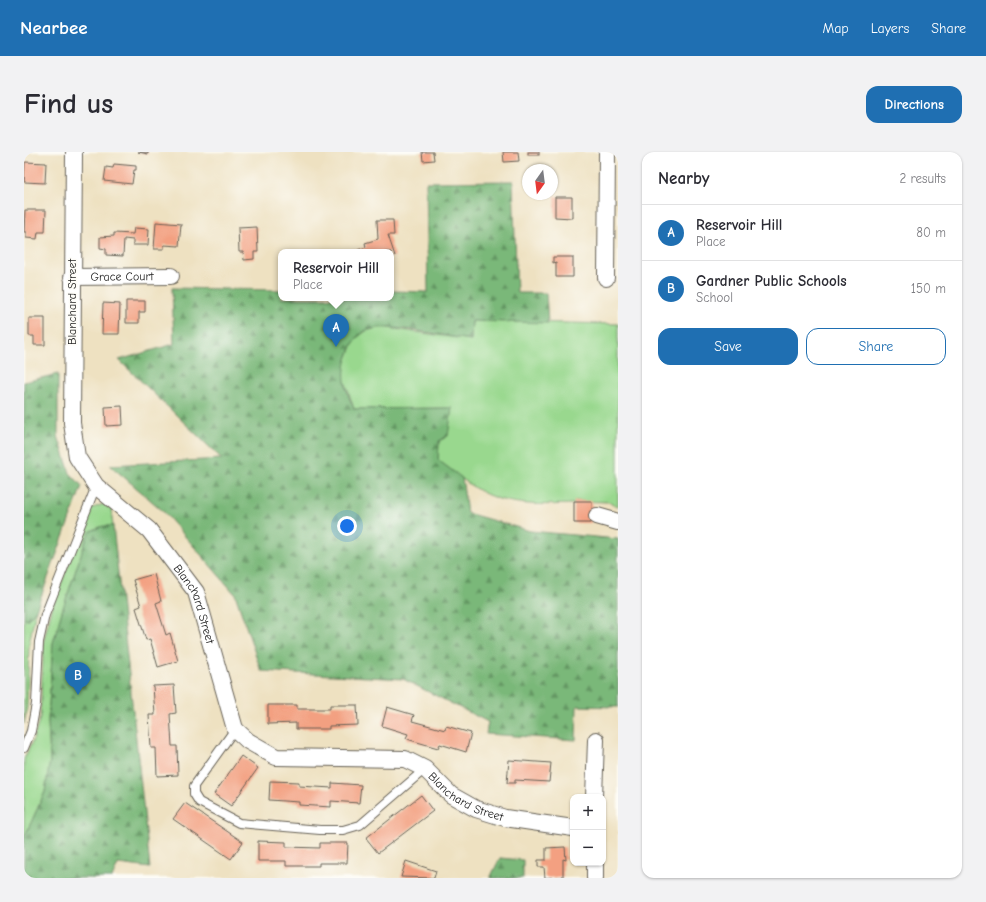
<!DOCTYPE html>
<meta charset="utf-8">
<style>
body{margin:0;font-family:"Comic Neue",sans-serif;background:#f2f2f3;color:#2b2b33}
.controls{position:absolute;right:12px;bottom:12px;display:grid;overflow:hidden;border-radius:8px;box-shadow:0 1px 3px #0004}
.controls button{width:36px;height:36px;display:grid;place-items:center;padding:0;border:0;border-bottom:1px solid #e1e1e2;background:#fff;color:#2b2b33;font:20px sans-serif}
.compass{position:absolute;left:498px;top:12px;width:36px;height:36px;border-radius:50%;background:#fff;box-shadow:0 1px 3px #0004;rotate:194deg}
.you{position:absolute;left:323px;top:374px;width:14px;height:14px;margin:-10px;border:3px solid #fff;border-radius:50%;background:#1a73e8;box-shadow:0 0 0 6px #1a73e833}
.badge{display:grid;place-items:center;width:26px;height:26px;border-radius:50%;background:#1f6fb2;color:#fff;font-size:13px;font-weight:700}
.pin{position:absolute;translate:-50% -33px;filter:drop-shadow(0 1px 2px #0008)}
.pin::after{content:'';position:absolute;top:21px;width:14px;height:12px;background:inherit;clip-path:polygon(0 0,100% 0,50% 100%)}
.popup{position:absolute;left:254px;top:97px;width:116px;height:52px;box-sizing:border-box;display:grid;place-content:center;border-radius:8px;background:#fff;filter:drop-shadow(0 1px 3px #0005);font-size:13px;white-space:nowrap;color:#7c7c81}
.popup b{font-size:15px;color:#2b2b33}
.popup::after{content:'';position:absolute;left:50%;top:100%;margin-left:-8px;border:8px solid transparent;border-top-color:#fff}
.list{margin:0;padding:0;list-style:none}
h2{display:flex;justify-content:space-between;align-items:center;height:52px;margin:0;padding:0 16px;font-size:17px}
h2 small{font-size:13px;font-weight:400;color:#7c7c81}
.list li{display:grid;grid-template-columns:26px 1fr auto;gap:12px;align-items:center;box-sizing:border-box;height:56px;padding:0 16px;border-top:1px solid #e1e1e2}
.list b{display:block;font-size:15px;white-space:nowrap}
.list p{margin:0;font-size:13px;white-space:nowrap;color:#7c7c81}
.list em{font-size:13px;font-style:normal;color:#7c7c81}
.actions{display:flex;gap:8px;padding:12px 16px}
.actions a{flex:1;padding:9px 0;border:1px solid #1f6fb2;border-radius:12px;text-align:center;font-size:14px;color:#1f6fb2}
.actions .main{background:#1f6fb2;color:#fff}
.map{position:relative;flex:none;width:594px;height:726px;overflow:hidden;border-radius:12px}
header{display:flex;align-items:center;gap:24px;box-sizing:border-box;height:56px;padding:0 20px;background:#1f6fb2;color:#fff}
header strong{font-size:19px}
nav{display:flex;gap:22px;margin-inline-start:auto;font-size:14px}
.intro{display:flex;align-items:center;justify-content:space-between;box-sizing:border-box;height:96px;padding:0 24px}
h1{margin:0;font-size:28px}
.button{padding:10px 18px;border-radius:12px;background:#1f6fb2;color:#fff;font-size:14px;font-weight:700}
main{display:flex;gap:24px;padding:0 24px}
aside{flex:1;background:#fff;border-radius:12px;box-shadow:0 1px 3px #0004}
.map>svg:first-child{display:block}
.grass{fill:#99d88e;stroke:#5a7a55}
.forest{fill:url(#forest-firs);stroke:#4b6a4a}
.building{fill:#f3a081}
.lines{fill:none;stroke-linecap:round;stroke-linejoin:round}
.service-casing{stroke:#666156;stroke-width:10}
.minor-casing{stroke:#666156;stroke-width:18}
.service{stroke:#fff;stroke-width:8}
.minor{stroke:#fff;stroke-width:16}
.labels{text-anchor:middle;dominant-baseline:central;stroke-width:3;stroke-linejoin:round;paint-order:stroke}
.street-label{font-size:12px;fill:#1c1c1c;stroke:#fdfcf7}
</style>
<header>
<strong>Nearbee</strong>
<nav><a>Map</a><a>Layers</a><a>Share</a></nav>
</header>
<div class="intro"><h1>Find us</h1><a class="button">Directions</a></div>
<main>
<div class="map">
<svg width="594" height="726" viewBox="0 0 594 726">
<defs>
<pattern id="forest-firs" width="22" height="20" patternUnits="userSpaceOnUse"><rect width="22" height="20" fill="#7ab879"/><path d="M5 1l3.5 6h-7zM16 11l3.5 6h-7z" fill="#639562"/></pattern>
</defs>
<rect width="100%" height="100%" fill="#fdfcf7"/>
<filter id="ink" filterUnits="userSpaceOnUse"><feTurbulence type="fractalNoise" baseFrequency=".025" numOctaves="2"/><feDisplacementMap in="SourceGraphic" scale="8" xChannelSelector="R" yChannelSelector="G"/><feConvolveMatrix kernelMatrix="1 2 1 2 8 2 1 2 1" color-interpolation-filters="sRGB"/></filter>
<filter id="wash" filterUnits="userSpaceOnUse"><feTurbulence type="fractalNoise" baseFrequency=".012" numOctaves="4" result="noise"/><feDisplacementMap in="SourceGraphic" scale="16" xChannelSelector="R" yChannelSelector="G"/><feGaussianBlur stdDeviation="0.9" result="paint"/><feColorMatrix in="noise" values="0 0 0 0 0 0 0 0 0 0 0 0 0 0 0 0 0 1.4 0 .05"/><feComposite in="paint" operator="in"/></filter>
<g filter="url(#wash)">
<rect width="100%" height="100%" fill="#eee1c1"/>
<g class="grass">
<path d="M 448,169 L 594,172 L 594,355 L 586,350 L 551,349 L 550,352 C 517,353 480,355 451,336 C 438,328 427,316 414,309 L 415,289 L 428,256 L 330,257 L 320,226 L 321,212 L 331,187 L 342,179 L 357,175 L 447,188 Z"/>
<path d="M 79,352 L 87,357 L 89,374 C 78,374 69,375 63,385 L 39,456 L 29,491 L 24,569 L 26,609 L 21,640 L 0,686 L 0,607 L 9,588 L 16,566 L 20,487 L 29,453 L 64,362 L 67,357 Z"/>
<polygon points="12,458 5,492 3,556 0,572 0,467 4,467"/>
</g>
<g class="forest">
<path d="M 489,29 L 493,141 L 522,141 L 524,171 L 448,169 L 447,188 C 424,185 360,169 341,179 C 332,185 327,194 324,204 C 317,222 322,240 330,257 L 428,256 L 424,284 L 415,289 L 414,308 L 438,326 L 443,361 L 506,379 L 594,387 L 594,555 L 553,554 L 552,588 L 462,582 L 464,570 L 379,527 L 237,519 L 211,442 L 139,359 L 86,313 L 198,307 L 95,208 L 150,192 L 148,136 L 257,138 L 257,146 L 367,146 L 367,139 L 404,140 L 402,30 Z"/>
<polygon points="34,222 34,284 46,321 58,334 12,458 4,467 0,467 0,230"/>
<polygon points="79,374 89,374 126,716 94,712 88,726 0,726 0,686 21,640 26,609 24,569 29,491 39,456 63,385 67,379"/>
<polygon points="476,706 499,708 499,726 466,726"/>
</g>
<g id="blocks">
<g class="building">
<polygon points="114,0 124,0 124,2"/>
<polygon points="398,0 409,0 410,8 399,9"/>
<polygon points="479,0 494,0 495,9 480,10"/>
<rect x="504" y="0" width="11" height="3"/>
<polygon points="1,10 22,11 21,31 0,30"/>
<polygon points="90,12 112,14 112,18 110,18 108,32 80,29 82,15 89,16"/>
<polygon points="531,45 548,45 548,66 531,65"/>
<polygon points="1,58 22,58 21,80 14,80 13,87 2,86 2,80 0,80"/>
<polygon points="353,68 369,68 370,83 364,83 371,104 367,105 367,100 334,100 334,98 342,95 341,91 354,87"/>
<polygon points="132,70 157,72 155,94 140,93 140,97 130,97"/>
<polygon points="233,75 234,100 230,100 230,107 220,108 219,100 215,100 214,76"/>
<polygon points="110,76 125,77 124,93 109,93 109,88 100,87 99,104 82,103 82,97 76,96 76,85 90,84 90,81 109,82"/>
<polygon points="529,105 549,105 549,125 532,125 532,110 529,111"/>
<polygon points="102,149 121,149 121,160 115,160 115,171 102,171"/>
<polygon points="79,151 96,152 95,182 78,182"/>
<polygon points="5,166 21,166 21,193 10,193 10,184 5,184"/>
<polygon points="98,254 99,273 82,274 81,255"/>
<polygon points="550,349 568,349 567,371 550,371"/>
<polygon points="130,422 137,449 132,451 142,483 146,481 154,509 134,515 126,487 122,488 112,456 117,454 109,428"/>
<polygon points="150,533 152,561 146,562 148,594 153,594 154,623 133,624 132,596 127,596 125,563 131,563 129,534"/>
<polygon points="244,553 273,553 273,557 306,557 306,553 333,553 334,573 305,574 305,577 272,577 272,571 244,572"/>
<polygon points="363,555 390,563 388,569 421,578 422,574 447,581 442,600 416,592 414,596 386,588 382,586 384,582 358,574"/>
<polygon points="217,604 234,616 207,654 190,642"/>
<polygon points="485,608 527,611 525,630 491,628 491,631 483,631"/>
<polygon points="246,629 275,630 275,634 308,636 308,631 337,633 335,651 307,649 307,655 275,653 275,650 245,648"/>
<polygon points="397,643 409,659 354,701 342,686"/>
<polygon points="161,651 219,690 207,707 149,667"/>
<polygon points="234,689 262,690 262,695 296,696 296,691 324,691 323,711 295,711 295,714 262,714 262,709 234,709"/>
<polygon points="541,695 542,708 539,707 539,725 521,726 520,715 514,715 514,708 522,708 522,696"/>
<polygon points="382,709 412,719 410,726 377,725"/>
</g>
</g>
</g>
<g filter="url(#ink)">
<use href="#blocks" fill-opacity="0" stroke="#666156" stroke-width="1"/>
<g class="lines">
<g class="service-casing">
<g id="service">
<polyline points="211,577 170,634 170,642 175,650 215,671 296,678 319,678 336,673 401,617"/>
<polyline points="0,596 7,579 12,552 15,490 21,463 72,334"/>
</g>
</g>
<g class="minor-casing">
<g id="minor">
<path id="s1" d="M 50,0 L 48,271 L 53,305 L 72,334 L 125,378 L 172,440 L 211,577 L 224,589 L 252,605 L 381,607 L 401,617 L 427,643 L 452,657 L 481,666 L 549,676"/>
<path id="s2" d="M 48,125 L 147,124"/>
<polyline points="582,126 583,0"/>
<polyline points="573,364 594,370"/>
<polyline points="570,645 572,588"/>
<polyline points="571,711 571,726"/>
</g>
</g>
<use href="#service" class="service"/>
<use href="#minor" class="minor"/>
</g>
</g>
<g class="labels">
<g class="street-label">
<text stroke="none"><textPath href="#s2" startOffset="50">Grace Court</textPath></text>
<text transform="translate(48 150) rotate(-90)">Blanchard Street</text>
<text stroke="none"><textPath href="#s1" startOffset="497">Blanchard Street</textPath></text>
<text stroke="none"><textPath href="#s1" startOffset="881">Blanchard Street</textPath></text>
</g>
</g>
</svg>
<div class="controls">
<button>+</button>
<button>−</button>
</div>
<svg class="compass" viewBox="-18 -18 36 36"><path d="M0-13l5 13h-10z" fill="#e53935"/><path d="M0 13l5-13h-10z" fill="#7c7c81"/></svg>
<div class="you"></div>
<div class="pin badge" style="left:312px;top:195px">A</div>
<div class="popup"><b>Reservoir Hill</b>Place</div>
<div class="pin badge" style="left:54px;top:543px">B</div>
</div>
<aside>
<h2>Nearby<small>2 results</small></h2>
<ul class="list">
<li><span class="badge">A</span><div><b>Reservoir Hill</b><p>Place</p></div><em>80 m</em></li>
<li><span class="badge">B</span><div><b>Gardner Public Schools</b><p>School</p></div><em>150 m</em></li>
</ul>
<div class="actions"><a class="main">Save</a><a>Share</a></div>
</aside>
</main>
